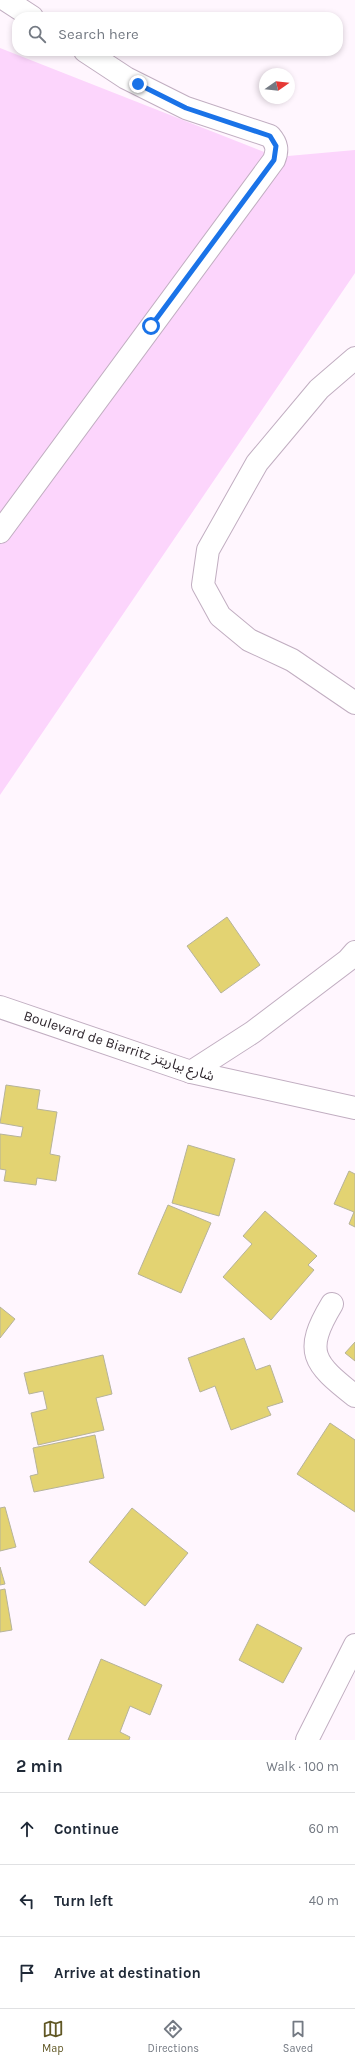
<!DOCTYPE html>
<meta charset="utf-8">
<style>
body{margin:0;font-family:Karla,"Noto Sans Arabic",sans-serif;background:#f6f6f7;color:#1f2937}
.compass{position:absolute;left:259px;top:68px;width:36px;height:36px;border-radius:50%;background:#fff;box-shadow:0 2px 6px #0003;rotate:76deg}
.stop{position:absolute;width:12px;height:12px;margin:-9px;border:3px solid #1a73e8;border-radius:50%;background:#fff}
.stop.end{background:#1a73e8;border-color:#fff;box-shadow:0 1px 4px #0008}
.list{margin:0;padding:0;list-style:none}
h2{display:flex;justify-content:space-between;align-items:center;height:52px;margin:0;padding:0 16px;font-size:17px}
h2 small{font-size:13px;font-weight:400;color:#747a83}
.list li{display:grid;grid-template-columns:26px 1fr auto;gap:12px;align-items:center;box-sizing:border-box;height:72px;padding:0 16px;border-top:1px solid #e0e1e3}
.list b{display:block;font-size:15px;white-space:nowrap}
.list em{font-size:13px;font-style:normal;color:#747a83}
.icon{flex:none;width:22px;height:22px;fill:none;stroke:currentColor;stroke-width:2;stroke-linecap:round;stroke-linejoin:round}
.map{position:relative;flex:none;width:355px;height:1740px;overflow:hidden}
.search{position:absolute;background:#fff;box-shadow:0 2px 6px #0003;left:12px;right:12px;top:12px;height:44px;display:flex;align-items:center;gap:10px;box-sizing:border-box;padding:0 14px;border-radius:16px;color:#747a83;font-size:15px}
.sheet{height:268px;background:#fff}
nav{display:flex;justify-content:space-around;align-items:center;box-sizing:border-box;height:56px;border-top:1px solid #e0e1e3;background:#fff;font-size:11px;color:#747a83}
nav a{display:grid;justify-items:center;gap:2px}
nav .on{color:#605724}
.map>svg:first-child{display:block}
.green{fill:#fcd5fc}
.building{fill:#e3d372;stroke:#b6b39a}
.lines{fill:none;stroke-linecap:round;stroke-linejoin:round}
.minor-casing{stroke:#c1aec1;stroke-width:24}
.minor{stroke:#fff;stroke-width:22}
.route{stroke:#1a73e8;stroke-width:5}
.labels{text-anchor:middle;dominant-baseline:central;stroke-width:4;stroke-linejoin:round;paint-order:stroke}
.street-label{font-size:14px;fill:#2f272e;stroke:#fff}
</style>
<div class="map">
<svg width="355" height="1740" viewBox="0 0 355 1740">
<rect width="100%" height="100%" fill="#fff6fe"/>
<polygon class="green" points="0,48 277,157 355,150 355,273 0,795"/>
<g class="building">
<polygon points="227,917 260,965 221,993 187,946"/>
<polygon points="6,1085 40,1090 37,1109 57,1112 50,1154 60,1156 56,1181 37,1178 36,1185 4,1181 6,1170 0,1169 0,1134 21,1137 23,1127 0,1123"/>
<polygon points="188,1145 235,1159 219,1216 172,1203"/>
<polygon points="349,1171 355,1174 355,1227 349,1224 354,1212 334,1204"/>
<polygon points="168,1205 211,1223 181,1293 138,1274"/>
<polygon points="265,1211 317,1256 308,1265 314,1270 271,1320 223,1277 252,1244 243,1236"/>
<polygon points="0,1307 15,1319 0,1338"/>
<polygon points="244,1338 256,1370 270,1365 283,1402 267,1407 271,1415 231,1430 215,1386 200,1392 188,1358"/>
<polygon points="355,1342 355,1361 345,1353"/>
<polygon points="103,1355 112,1394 96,1398 104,1430 38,1445 31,1413 47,1409 43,1391 29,1394 24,1373"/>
<polygon points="330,1423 355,1440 355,1512 297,1474"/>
<polygon points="95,1435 104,1478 34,1492 30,1476 38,1474 33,1448"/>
<polygon points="5,1507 16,1547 0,1551 0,1508"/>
<polygon points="132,1508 188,1553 145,1606 89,1562"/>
<polygon points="0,1567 5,1584 0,1585"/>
<polygon points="5,1589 12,1630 0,1632 0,1590"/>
<polygon points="257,1624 302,1648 283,1683 239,1660"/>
<polygon points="101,1659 162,1685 150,1715 130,1706 120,1732 130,1737 129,1740 68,1740"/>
</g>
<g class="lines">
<g class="minor-casing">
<g id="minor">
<polyline points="6,0 32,17"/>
<polyline points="355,358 319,389 257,463 208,550 203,585 220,616 249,640 292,660 355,703"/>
<path d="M 0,532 L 274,160 C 278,150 277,144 270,136 L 186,108 L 126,78 L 85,51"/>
<polyline points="0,1007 191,1072 355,1108"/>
<polyline points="191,1072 253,1032 348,960 355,952"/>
<path d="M 332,1304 C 303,1352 313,1363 355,1396"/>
<polyline points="307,1740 355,1645"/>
</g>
</g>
<use href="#minor" class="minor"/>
</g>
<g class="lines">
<polyline class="route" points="138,84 186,108 270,136 276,146 274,160 151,326"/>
</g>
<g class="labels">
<g class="street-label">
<text transform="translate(119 1046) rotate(18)">Boulevard de Biarritz شارع بياريتز</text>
</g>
</g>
</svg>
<svg class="compass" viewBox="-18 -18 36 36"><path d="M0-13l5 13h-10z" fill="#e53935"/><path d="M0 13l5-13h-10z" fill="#747a83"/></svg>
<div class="stop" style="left:151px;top:326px"></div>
<div class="stop end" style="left:138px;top:84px"></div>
<div class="search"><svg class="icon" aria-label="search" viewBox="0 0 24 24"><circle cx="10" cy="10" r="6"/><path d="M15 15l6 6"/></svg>Search here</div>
</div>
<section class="sheet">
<h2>2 min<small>Walk · 100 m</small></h2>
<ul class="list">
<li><svg class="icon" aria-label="ahead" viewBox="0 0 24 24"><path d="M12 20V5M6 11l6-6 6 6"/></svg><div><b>Continue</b></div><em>60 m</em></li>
<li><svg class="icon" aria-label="left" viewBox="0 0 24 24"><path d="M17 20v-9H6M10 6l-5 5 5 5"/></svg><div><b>Turn left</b></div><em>40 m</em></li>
<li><svg class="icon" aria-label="arrive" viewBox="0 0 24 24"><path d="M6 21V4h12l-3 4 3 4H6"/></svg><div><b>Arrive at destination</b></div></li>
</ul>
</section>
<nav>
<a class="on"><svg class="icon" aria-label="map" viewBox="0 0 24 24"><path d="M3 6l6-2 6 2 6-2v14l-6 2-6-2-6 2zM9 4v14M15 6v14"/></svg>Map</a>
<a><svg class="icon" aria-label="directions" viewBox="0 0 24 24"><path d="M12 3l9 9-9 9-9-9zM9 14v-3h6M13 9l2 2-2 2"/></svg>Directions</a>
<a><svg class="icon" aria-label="saved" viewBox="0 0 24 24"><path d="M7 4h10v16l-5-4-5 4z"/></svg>Saved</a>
</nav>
